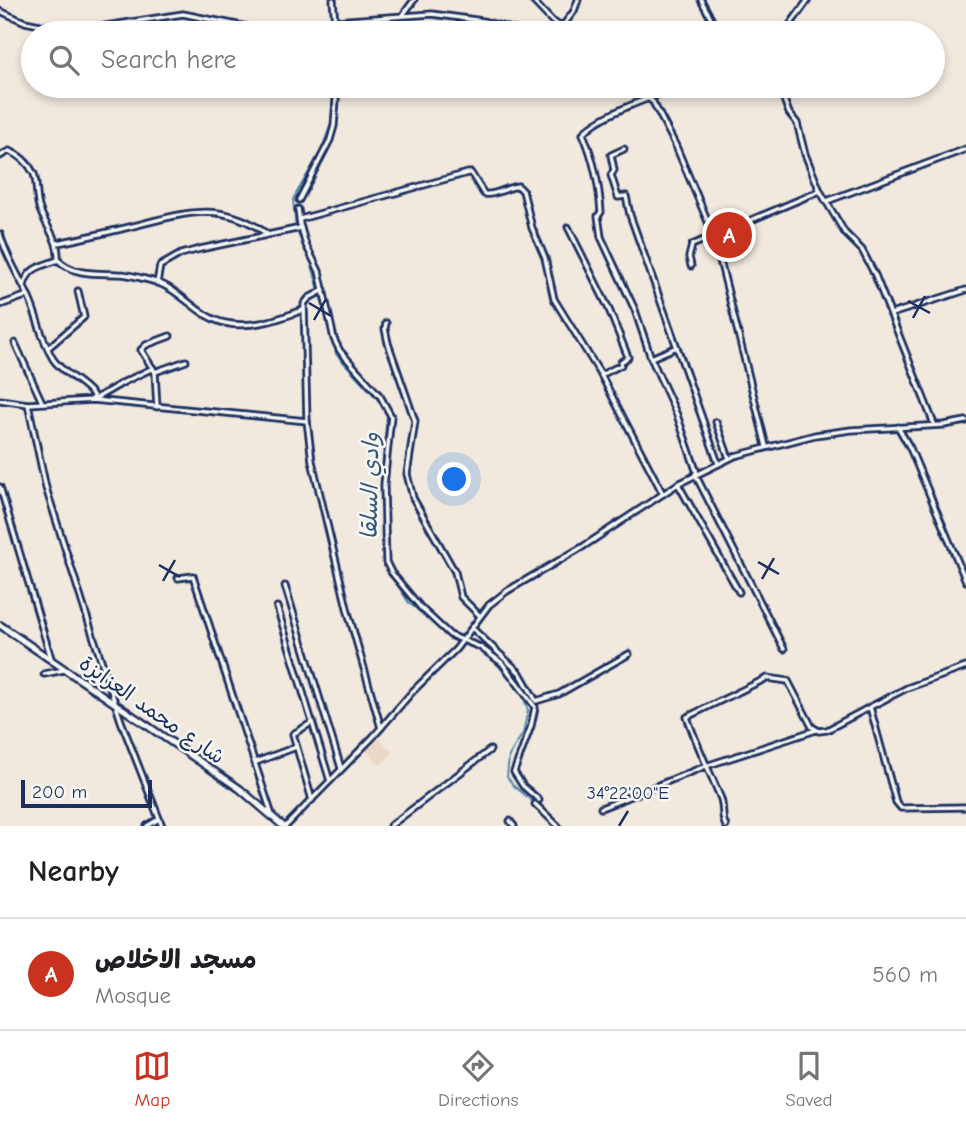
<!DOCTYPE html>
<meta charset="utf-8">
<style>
body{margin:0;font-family:"Comic Neue","Playpen Sans Arabic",sans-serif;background:#f6f6f6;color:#202124}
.scale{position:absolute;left:21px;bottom:18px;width:131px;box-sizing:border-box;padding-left:7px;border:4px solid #1b2f5e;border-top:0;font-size:19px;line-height:24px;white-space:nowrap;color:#1b2f5e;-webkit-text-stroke:5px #f6f6f2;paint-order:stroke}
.you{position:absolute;left:455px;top:480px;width:24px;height:24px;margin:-18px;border:5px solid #fff;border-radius:50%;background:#1a73e8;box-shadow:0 0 0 10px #1a73e833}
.badge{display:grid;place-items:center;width:46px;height:46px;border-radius:50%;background:#c8321e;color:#fff;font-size:23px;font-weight:700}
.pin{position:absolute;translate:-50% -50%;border:4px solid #fff;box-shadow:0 2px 7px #0006}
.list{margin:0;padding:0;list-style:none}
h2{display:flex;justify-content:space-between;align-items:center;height:91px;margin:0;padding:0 28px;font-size:30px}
h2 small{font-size:23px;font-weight:400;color:#757577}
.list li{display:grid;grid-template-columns:46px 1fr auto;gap:21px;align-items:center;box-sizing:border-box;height:112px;padding:0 28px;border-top:2px solid #e0e0e0}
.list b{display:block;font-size:26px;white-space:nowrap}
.list p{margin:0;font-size:23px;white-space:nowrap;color:#757577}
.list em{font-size:23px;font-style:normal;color:#757577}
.icon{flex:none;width:38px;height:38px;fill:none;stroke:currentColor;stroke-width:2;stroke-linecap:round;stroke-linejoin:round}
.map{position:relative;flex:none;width:966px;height:826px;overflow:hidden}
.search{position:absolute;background:#fff;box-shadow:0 4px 10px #0003;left:21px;right:21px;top:21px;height:77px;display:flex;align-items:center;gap:18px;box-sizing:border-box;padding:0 24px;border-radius:38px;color:#757577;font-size:26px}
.sheet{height:203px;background:#fff}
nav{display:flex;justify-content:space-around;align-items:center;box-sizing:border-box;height:98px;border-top:2px solid #e0e0e0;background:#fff;font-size:19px;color:#757577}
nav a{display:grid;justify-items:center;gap:4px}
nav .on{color:#c8321e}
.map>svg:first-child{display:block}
.built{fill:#ebd8c6}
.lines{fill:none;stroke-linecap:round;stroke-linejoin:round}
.stream{stroke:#588cac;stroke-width:2}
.minor-casing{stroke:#1b2f5e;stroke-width:9}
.secondary-casing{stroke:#1b2f5e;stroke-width:10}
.minor{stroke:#f6f6f2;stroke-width:3.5}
.secondary{stroke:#f6f6f2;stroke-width:5}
.ticks{fill:none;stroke:#1b2f5e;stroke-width:2.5}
.labels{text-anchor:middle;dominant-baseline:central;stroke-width:5;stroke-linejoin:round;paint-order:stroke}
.street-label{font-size:21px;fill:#1b2f5e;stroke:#f6f6f2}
.water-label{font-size:23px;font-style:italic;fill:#34567e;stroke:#f6f6f2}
.ticks-label{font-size:18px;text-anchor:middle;fill:#1b2f5e;stroke:#f6f6f2;stroke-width:5;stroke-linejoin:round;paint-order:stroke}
</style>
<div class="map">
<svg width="966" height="826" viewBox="0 0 966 826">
<rect width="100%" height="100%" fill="#f1e8de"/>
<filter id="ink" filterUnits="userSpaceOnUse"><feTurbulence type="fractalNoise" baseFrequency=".0143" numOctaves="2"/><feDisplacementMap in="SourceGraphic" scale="14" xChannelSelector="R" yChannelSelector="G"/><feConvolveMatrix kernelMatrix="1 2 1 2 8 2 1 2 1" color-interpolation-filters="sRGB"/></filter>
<g filter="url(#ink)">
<polygon class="built" points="379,739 393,753 380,765 366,751"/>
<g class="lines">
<g class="stream">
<polyline points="330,28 330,33"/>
<polyline points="331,335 310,258 296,230 293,199 320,153 331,124 334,86"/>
<polyline points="333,340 336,354 383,405 387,415 381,482 384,556"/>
<polyline points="385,562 385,566 409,603 441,629"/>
<polyline points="466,644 481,649 494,661 521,691 528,710 523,733 509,756 507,777 514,786 563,826"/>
</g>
<g class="minor-casing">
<g id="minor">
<polyline points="333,0 336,33"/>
<polyline points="532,0 552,21 571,33"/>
<polyline points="701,0 719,33"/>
<polyline points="0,11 25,22 50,27 99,27 183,14 267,31 335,21 432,14 483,21 526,33"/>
<polyline points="403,15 414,0"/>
<polyline points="562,27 574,11 578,0"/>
<polyline points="784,33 808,0"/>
<polyline points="633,86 653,102 675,144 714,236 766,446"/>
<path d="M 683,86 C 659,94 597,115 583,134 C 594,159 599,184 601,212 L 598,216 L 601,237 L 635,310 L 651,358 L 677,415 L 697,473"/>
<polyline points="779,86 789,113 797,123 805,154 820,191 845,233 862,250 875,275 934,424"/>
<polyline points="624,149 611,155 614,170 611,175 618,197 626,196 630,215 718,463"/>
<path d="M 0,156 L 9,151 C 20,155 29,164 34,174 C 37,181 36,197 39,207 C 45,226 60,240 58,260 C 42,266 28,267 24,286"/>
<polyline points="299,200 330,140 334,126 337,86"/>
<polyline points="827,201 966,149"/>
<polyline points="298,209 300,225 306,245 319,271 334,339 340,351 380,396 391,416 384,485 386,562 391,572 421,608 450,635 480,647 502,663 535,707 531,726 514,772 523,786 539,800"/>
<path d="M 300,219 L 468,173 L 471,173 L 484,194 C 495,196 507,187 518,186 L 523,191 L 532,228 L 545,258 L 554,299 L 601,375 L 663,494"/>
<polyline points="568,227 608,307 628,357 621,362 621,365 601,375"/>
<path d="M 0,234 C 7,259 19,275 29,298 C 39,320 40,337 53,359 C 63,374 82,381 93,395 L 93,400 L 124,382 L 153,368"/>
<path d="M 57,243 C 79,239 100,234 121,229 C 174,217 218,196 267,234"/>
<path d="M 58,260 C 74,276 98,273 119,274 C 130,274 144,279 156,282 C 181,290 198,317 225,323 C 251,329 279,319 303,310"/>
<polyline points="691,266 689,257 692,245 820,191"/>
<polyline points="157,283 160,266 181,254 200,249 301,228"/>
<polyline points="324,290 309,298 304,304 307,421 312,461 348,612 381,728"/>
<polyline points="0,305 28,295"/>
<polyline points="891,314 966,290"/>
<polyline points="386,323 385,329 388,343 415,421 407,474 413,498 455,572 461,597 480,616"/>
<polyline points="15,343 42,402"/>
<polyline points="48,348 84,317 78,291"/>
<polyline points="651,358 677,347"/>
<polyline points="155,372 186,361"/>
<polyline points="0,400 28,404 93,400 307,421"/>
<polyline points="28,404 46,488 85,611 121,721 162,826"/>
<polyline points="157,407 155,372 141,350 146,345 170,336"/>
<polyline points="716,422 729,458"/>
<polyline points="898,427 910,448 966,581"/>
<polyline points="695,474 784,649"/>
<polyline points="678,484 739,592"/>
<polyline points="0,487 51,658"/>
<polyline points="178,578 193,576 272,815"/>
<polyline points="285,586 341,768"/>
<polyline points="277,607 330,781"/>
<polyline points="472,628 520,673 536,701 559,694 629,654"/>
<polyline points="44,674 64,670"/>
<polyline points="870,707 907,688 966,667"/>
<polyline points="256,762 296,747"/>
<polyline points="312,800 293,734 313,722"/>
<polyline points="535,804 558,826"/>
<polyline points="601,808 706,766 816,730"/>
<polyline points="510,821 514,826"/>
<polyline points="147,826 159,819"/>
<polyline points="286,826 373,737 413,691 456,649 489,605 507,591 584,546 678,484 735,456 815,435 851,430 944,425 966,421"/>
<polyline points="390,826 490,750"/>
<path d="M 726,826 C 721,818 724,808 721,799 C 710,772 697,746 687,717 L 767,678 L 788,681 L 812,727 L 819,731 L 827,730 L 870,707 L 896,802 L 901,808 L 966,807"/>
</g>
</g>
<g class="secondary-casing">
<polyline id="secondary" points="0,625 240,789 283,826"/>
</g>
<use href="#minor" class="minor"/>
<use href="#secondary" class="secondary"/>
</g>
</g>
<path class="ticks" d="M 908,301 L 930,313M 309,303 L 331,316M 913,318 L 925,296M 314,320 L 326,299M 758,562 L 779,574M 159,565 L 180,577M 762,579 L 774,558M 163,581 L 175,560M 619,826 L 628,811"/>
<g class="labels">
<g class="street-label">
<text transform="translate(152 710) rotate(35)">شارع محمد العزايزة</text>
</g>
<g class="water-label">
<text transform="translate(370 486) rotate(-89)">وادي السلقا</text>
</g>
</g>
<g class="ticks-label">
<text x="628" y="799">34°22'00"E</text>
</g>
</svg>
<div class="scale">200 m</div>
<div class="you"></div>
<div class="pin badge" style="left:729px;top:235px">A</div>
<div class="search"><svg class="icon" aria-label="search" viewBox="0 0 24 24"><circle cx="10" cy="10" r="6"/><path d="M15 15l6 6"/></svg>Search here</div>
</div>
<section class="sheet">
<h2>Nearby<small></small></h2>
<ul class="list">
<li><span class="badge">A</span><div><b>مسجد الاخلاص</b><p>Mosque</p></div><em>560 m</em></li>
</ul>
</section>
<nav>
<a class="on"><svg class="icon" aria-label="map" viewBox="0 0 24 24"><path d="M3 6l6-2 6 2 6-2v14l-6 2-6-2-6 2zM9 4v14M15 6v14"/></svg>Map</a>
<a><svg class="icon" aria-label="directions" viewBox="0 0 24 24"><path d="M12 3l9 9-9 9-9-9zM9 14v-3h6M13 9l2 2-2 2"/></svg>Directions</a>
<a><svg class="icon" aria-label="saved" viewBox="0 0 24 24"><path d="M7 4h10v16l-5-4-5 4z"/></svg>Saved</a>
</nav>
